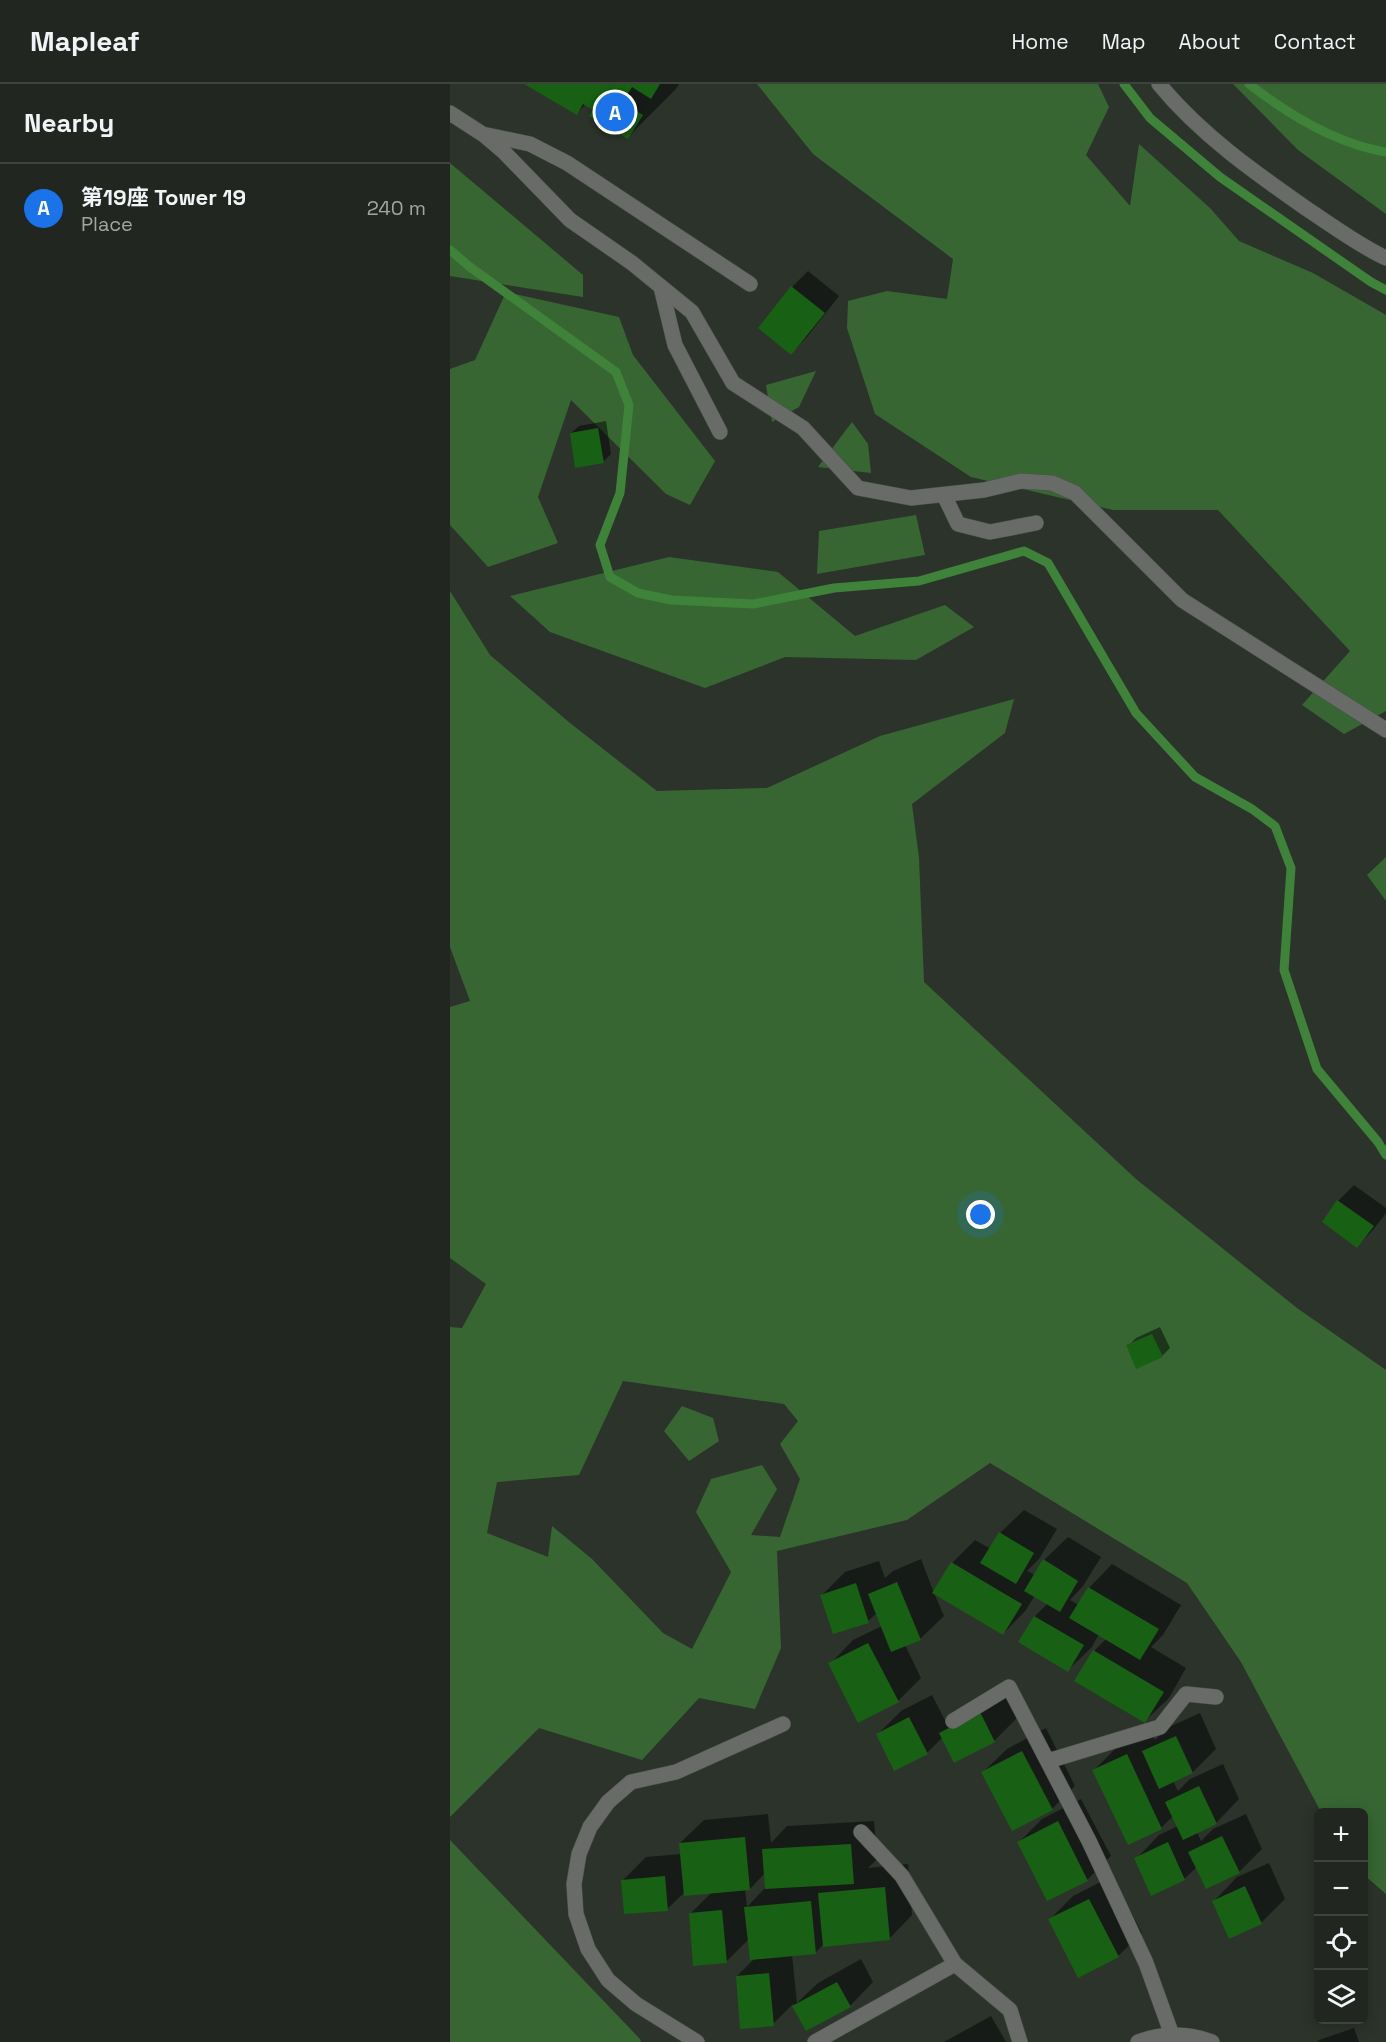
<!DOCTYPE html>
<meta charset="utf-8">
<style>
body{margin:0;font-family:"Space Grotesk","Noto Sans TC",sans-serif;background:#292e29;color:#f1f3f6}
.controls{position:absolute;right:18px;bottom:18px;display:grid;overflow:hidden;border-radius:9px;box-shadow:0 3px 15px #0003}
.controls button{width:54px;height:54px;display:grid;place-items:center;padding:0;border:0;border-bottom:2px solid #3e433e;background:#212620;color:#f1f3f6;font:30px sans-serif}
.you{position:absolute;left:531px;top:1131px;width:21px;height:21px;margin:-15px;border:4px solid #fff;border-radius:50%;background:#1a73e8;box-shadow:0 0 0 9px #1a73e833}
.badge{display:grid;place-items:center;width:39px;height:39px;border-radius:50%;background:#1a73e8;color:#fff;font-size:20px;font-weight:700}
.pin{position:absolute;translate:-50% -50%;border:3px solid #fff;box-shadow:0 2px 6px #0006}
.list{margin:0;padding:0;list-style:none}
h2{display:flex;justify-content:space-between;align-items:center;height:78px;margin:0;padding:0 24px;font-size:26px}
h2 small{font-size:20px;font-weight:400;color:#a2a5a5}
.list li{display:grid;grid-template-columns:39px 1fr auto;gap:18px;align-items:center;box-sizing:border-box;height:90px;padding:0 24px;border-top:2px solid #3e433e}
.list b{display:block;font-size:22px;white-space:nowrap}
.list p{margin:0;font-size:20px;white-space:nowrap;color:#a2a5a5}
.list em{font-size:20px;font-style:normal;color:#a2a5a5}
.icon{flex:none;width:33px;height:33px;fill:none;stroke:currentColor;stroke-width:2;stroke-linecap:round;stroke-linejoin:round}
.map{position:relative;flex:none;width:936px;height:1958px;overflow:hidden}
header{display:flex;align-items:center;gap:36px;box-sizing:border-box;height:84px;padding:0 30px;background:#212620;border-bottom:2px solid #3e433e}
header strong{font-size:28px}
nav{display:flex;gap:33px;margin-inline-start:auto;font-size:21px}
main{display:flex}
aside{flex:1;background:#212620}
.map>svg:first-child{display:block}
.green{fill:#376633;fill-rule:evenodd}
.shadow{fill:#0007;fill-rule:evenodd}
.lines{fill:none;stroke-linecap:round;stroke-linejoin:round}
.stream{stroke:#3e8339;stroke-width:9}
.building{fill:#186014}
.minor-casing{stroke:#495048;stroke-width:16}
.minor{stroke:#686b68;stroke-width:15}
</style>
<header>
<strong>Mapleaf</strong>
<nav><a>Home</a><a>Map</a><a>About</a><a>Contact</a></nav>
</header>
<main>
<aside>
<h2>Nearby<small></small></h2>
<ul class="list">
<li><span class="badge">A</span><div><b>第19座 Tower 19</b><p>Place</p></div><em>240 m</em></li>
</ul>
</aside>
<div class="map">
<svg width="936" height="1958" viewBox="0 0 936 1958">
<rect width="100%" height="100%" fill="#2c332b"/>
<g class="green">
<polygon points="307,0 648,0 659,23 636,71 680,122 689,60 760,124 789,157 863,189 936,231 936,627 894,650 852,621 900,567 768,426 663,426 521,393 425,330 397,244 398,217 437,207 497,215 503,175 363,70"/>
<polygon points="783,0 936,0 936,130 848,66"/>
<polygon points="0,79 133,191 133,213 0,192"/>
<polygon points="56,208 169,233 183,271 265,377 240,421 216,410 121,316 88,413 108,459 38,483 0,441 0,285 25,276"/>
<polygon points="366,287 349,323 322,338 316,301"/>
<polygon points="402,338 418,360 421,389 368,383"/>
<polygon points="466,431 475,471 367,490 369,447"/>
<polygon points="219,473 328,488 405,552 495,521 524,543 466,576 335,573 255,604 100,548 60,512"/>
<path d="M 0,507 L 40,571 L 120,639 L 207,707 L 317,704 L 430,652 L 564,615 L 555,649 L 462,720 L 469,774 L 474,898 L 686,1095 L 847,1224 L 936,1286 L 936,1810 L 914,1791 L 914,1728 L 871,1728 L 791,1578 L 737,1499 L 540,1379 L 457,1436 L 327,1467 L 331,1564 L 305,1625 L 249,1614 L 192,1676 L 89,1644 L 0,1733 L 0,1243 L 12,1244 L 36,1200 L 0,1174 L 0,923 L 20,917 L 0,863 ZM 173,1297 L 334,1320 L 348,1337 L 330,1360 L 350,1395 L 330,1453 L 301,1451 L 327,1405 L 312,1381 L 261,1395 L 246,1428 L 281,1488 L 242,1565 L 213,1549 L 142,1475 L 102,1442 L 98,1473 L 37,1449 L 47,1398 L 129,1391 Z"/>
<polygon points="936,773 936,817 917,791"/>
<polygon points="232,1322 263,1334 269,1357 239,1377 214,1347"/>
<polygon points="0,1756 190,1955 191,1958 0,1958"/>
</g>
<g class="shadow">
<polygon points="77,0 229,0 225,6 178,53 146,26 136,20 127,29"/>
<polygon points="358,187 389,212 357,253 341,269 342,203"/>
<polygon points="156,337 161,370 153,378 121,349 129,342"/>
<polygon points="904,1101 936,1124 936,1129 923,1146 907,1162 888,1117"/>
<polygon points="710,1243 720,1264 712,1272 678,1262 686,1254"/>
<polygon points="574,1426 607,1445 589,1475 577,1487 585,1491 594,1476 618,1453 651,1473 633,1502 620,1516 629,1521 639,1504 662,1480 731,1521 713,1551 701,1563 736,1584 719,1614 695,1637 626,1596 644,1567 657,1554 649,1550 642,1563 618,1586 570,1558 585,1532 598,1519 585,1511 576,1526 553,1550 484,1509 494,1532 470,1555 455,1561 471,1594 448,1617 380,1580 403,1556 432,1542 427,1529 418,1537 372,1511 395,1488 429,1477 435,1494 443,1487 471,1475 484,1509 502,1479 525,1456 541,1465 550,1449"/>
<polygon points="553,1606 567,1634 544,1657 493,1653 477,1669 428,1650 451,1627 482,1611 498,1642"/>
<polygon points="750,1629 766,1665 743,1688 723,1697 728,1707 740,1695 773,1680 789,1715 766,1739 747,1748 751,1757 763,1745 796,1730 812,1765 789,1788 747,1783 734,1795 686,1775 709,1751 728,1742 723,1732 711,1744 644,1686 667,1663 701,1648 705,1656 717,1644"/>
<polygon points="596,1644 625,1702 602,1725 533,1688 557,1665"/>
<polygon points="631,1715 661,1772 637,1796 569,1758 592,1735"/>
<path d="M 318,1730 L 321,1759 L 337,1742 L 424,1737 L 427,1775 L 418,1784 L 458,1780 L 462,1831 L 439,1855 L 373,1861 L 365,1869 L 342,1871 L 347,1919 L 368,1899 L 411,1875 L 423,1898 L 400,1922 L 357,1945 L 343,1920 L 323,1940 L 287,1892 L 305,1874 L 299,1855 L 276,1878 L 240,1830 L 262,1808 L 235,1808 L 217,1825 L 172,1797 L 196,1773 L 231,1770 L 230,1759 L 254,1736 ZM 315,1789 L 316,1803 L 297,1823 L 295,1805 L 300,1805 Z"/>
<polygon points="819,1779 835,1815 811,1839 779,1853 764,1817 787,1793"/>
<polygon points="662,1792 692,1849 668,1872 600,1835 623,1812"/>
<polygon points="541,1932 556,1958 494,1958"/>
<polygon points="904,1944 909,1958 867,1958 869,1956"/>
</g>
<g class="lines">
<g class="stream">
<polyline points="674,0 700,34 770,93 921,198 936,206"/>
<path d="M 799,0 C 839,31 886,60 936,68"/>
<polyline points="0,166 20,183 166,288 179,321 170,409 150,461 160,493 188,509 221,516 303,520 384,504 469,497 574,467 598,479 686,629 745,693 802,725 825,742 841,784 834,886 867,985 928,1058 936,1071"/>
</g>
</g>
<g class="building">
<polygon points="74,0 210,0 201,15 182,3 172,19 193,31 178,55 139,32 143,26 133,20 127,31"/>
<polygon points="341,202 375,229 341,271 308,244"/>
<polygon points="148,344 154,379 125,384 120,349"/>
<polygon points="887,1116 924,1142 907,1164 872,1138"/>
<polygon points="702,1250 713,1273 686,1285 676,1261"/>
<polygon points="549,1448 584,1469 566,1500 530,1479"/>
<polygon points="593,1475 628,1497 610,1528 574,1507"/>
<polygon points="501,1478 572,1520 553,1551 482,1509"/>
<polygon points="447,1498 471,1556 441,1568 418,1510"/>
<polygon points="406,1499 419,1539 383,1550 370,1511"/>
<polygon points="638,1503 709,1545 690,1576 619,1534"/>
<polygon points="584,1532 634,1561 618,1588 568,1558"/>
<polygon points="418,1559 449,1618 408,1639 378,1579"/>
<polygon points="643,1566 714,1608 695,1639 624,1597"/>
<polygon points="530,1628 545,1658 504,1679 489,1649"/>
<polygon points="459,1633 478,1670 444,1687 426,1650"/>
<polygon points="726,1652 743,1689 709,1705 692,1667"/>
<polygon points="572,1667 603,1726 562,1747 531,1688"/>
<polygon points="677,1670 712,1745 678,1761 642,1686"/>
<polygon points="749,1702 767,1740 733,1756 715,1718"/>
<polygon points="608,1737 638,1797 597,1817 567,1758"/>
<polygon points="772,1752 790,1789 756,1805 738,1768"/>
<polygon points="295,1753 300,1806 234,1812 229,1759"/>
<polygon points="718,1758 735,1796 701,1812 684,1774"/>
<polygon points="401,1760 404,1800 315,1805 312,1765"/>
<polygon points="215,1792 218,1827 174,1830 171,1796"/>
<polygon points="795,1802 812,1840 779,1855 762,1817"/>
<polygon points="435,1803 440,1856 373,1863 368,1809"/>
<polygon points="639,1815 669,1873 628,1894 598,1835"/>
<polygon points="361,1817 366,1870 300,1876 294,1823"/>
<polygon points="272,1826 277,1879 243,1882 239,1829"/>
<polygon points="319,1889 324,1942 290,1945 286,1892"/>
<polygon points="387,1898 401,1923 356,1947 342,1922"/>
</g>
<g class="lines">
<g class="minor-casing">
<g id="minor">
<path d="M 709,0 C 750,50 804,88 857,125 C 883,142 908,161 936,174"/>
<polyline points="0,29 34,51 54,68 120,136 182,179 242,228 283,299 353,344 408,404 461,414 534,406 571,397 602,399 625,409 732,516 936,646"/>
<polyline points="37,51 80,60 117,79 300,200"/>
<polyline points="211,203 225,261 270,348"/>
<polyline points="494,411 508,440 540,448 586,439"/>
<polyline points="503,1637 559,1603 639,1757 696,1879 722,1951"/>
<polyline points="598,1677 710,1643 736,1610 766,1613"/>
<polyline points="411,1748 452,1792 505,1880 560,1926 570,1958"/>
<polyline points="247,1958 186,1920 158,1896 138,1865 126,1830 124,1800 129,1770 140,1743 158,1718 181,1698 226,1688 333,1640"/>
<polyline points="365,1958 505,1880"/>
<path d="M 688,1958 C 712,1949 738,1949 762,1958"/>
</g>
</g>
<use href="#minor" class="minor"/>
</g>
</svg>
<div class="controls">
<button>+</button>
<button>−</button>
<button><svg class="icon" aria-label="locate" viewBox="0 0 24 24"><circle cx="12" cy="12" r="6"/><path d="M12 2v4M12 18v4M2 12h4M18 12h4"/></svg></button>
<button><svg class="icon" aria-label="layers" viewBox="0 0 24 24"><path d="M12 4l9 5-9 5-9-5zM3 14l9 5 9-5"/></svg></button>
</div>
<div class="you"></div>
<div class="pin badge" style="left:165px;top:28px">A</div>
</div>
</main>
